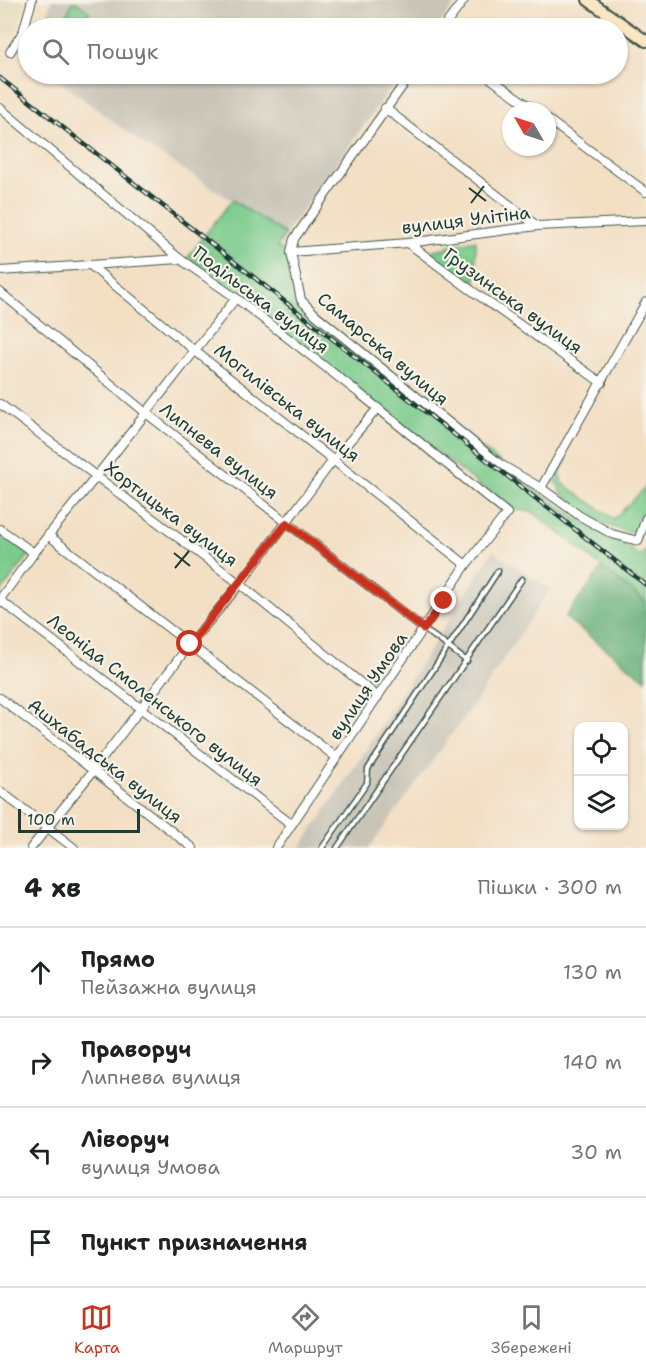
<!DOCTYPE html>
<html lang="uk">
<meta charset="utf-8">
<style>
body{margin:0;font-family:"Shantell Sans",sans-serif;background:#f2f2f2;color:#202124}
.controls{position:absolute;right:18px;bottom:18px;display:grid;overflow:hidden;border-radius:12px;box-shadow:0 2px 4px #0004}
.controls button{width:54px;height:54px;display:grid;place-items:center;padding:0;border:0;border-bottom:2px solid #e0e0e0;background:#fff;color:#202124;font:30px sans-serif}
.compass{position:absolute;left:502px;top:102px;width:54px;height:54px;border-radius:50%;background:#fff;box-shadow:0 2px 4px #0004;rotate:309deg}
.scale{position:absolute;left:18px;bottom:15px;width:122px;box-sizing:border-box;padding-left:6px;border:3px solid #1f3d34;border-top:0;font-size:16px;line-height:21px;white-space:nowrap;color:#1f3d34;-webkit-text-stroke:4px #f7f3e8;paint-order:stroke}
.stop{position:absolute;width:18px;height:18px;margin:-14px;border:4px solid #c8321e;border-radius:50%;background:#fff}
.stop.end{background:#c8321e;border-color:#fff;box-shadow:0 2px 6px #0008}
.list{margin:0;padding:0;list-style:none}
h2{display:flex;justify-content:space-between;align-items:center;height:78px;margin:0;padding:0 24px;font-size:26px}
h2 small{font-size:20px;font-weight:400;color:#757577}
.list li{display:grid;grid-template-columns:39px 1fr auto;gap:18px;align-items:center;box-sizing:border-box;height:90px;padding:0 24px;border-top:2px solid #e0e0e0}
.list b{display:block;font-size:22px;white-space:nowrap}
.list p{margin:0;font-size:20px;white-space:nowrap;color:#757577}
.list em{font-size:20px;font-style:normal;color:#757577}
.icon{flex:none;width:33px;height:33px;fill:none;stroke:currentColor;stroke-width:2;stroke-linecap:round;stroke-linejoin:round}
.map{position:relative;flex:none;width:646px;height:848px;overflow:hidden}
.search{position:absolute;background:#fff;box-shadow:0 2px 4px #0004;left:18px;right:18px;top:18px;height:66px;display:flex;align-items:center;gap:15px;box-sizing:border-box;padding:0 21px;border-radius:33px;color:#757577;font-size:22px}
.sheet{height:438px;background:#fff}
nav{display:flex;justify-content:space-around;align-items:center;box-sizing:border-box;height:84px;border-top:2px solid #e0e0e0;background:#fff;font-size:16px;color:#757577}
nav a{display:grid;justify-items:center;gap:3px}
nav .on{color:#c8321e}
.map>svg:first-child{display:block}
.built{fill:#e4d7b7}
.industrial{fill:#c9c4b8}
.green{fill:#7acb8c;stroke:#4c8460;stroke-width:1.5}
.forest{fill:#63af78;stroke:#417656;stroke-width:1.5}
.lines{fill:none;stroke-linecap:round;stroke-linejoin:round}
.lane-casing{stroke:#3f554a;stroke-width:7}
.street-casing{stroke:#3f554a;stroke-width:10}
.secondary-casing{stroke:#3f554a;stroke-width:14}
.lane{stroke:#fff;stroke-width:4}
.street{stroke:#fff;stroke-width:8}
.secondary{stroke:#fbe6c4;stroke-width:10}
.rail-casing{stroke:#1f3d34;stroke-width:4.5}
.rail{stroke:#f7f3e8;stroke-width:2;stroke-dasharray:7;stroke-linecap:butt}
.route{stroke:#c8321e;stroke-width:8}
.ticks{fill:none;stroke:#1f3d34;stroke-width:2}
.labels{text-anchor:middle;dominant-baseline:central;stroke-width:4.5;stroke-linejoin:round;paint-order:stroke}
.street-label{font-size:18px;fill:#1f3d34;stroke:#f7f3e8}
</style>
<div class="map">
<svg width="646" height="848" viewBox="0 0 646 848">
<rect width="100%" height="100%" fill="#f7f3e8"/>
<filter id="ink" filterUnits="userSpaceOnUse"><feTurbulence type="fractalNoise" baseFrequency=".0167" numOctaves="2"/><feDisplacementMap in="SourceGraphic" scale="12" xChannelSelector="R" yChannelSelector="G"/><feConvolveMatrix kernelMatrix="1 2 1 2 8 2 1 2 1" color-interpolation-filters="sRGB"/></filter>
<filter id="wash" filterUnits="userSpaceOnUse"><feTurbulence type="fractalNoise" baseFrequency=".008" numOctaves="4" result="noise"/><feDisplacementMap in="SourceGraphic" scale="24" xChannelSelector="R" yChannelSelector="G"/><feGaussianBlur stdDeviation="1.35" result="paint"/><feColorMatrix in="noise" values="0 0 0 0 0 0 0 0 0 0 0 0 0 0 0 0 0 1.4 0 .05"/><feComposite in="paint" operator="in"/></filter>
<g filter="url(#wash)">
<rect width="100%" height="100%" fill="#f3dfc4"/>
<polygon class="built" points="0,0 25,0 18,27 8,37 0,30"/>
<g class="industrial">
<polygon points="52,0 458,0 436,28 43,28"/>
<polygon points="50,74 401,74 285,234 143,144"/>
<polygon points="493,551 550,589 476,701 369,848 300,848 356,765"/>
</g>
<g class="green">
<polygon points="72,2 76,2 89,12 86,18 96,26 102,18 116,28 73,28 66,24 66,19"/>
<polygon points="232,200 285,234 277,247 287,252 295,293 308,313 529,485 578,519 618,541 640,556 646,550 646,602 533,512 510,509 188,257"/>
<polygon points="476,240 475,286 427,252"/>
<path d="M 562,458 L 567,459 L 560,472 L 561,482 L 614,519 L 646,487 L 646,507 L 640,517 L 637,532 C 606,532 558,504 553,472 Z"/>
<polygon points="0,532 30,554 0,593"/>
</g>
<polygon class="forest" points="602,568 646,602 646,680 565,617"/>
</g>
<g filter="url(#ink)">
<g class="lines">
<g class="lane-casing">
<g id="lane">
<path d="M 424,630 C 440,639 452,651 467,661"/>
<polyline points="322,848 367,783 368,769 498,571"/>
<polyline points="337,848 522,579"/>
</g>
</g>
<g class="street-casing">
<g id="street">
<polyline points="443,28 464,0"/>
<polyline points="10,52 23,32 32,0"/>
<polyline points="411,74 294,239 291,252 301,300 316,315 500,464 541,488 580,516 612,534 638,541 646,518"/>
<polyline points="484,74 536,111"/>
<polyline points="0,108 180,259 236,298 359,393 507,513 466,565 276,848"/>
<polyline points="385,108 537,226"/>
<polyline points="547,119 646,192"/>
<polyline points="408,243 471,290 602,383"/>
<polyline points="291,252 408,243 537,226 646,221"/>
<polyline points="90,265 195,351 466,565"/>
<polyline points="0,271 180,259"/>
<polyline points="0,292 146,413 424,629"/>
<polyline points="0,404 240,584 378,697"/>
<polyline points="541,488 646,302"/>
<polyline points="0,529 34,553"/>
<polyline points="48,535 337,758"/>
<polyline points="0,599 34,553 96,477 236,298"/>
<polyline points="0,600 291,824"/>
<polyline points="0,698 193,848"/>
<polyline points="0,791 74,848"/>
<polyline points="31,848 93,771 190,644 240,584 334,459 378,408"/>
</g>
</g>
<g class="secondary-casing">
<polyline id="secondary" points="588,0 646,41"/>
</g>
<use href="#lane" class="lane"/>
<use href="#street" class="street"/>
<use href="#secondary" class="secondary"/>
<g class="rail-casing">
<polyline id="rail" points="0,78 646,585"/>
</g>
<use href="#rail" class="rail"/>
</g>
</g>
<g class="lines" filter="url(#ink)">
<polyline class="route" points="190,644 287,523 424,629 444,601"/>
</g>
<path class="ticks" d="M 469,188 L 486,201M 471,203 L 484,186M 174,553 L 190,566M 175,568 L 189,551"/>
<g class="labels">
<g class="street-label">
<text transform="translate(466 220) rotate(-7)">вулиця Улітіна</text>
<text transform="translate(261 300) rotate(37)">Подільська вулиця</text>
<text transform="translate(513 301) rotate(36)">Грузинська вулиця</text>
<text transform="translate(383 349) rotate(40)">Самарська вулиця</text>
<text transform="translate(287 403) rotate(38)">Могилівська вулиця</text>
<text transform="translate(219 451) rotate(38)">Липнева вулиця</text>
<text transform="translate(171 514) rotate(37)">Хортицька вулиця</text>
<text transform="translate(368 686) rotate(-56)">вулиця Умова</text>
<text transform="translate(155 700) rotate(38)">Леоніда Смоленського вулиця</text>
<text transform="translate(105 761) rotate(38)">Ашхабадська вулиця</text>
</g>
</g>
</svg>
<div class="controls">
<button><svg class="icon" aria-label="locate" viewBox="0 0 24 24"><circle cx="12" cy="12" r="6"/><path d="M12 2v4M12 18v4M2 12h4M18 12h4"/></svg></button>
<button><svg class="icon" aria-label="layers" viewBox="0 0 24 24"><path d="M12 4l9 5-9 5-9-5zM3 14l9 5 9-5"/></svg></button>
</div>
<svg class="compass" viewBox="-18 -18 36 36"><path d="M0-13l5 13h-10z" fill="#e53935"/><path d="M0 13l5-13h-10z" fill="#757577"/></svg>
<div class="scale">100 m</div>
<div class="stop" style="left:190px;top:644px"></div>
<div class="stop end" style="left:444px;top:601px"></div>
<div class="search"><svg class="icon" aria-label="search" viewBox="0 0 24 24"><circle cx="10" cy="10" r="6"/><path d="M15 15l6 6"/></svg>Пошук</div>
</div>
<section class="sheet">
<h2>4 хв<small>Пішки · 300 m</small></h2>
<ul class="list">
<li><svg class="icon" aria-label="ahead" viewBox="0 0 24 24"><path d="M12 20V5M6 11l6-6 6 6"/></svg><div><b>Прямо</b><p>Пейзажна вулиця</p></div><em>130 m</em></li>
<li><svg class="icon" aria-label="right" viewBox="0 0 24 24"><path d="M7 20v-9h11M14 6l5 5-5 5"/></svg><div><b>Праворуч</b><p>Липнева вулиця</p></div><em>140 m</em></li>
<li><svg class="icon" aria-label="left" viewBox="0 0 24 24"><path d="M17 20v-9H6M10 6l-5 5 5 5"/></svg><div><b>Ліворуч</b><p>вулиця Умова</p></div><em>30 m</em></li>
<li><svg class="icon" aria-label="arrive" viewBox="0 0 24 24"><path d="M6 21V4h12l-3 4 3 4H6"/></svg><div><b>Пункт призначення</b></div></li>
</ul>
</section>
<nav>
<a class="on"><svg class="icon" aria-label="map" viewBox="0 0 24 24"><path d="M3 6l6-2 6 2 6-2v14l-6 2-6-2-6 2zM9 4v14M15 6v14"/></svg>Карта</a>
<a><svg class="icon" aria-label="directions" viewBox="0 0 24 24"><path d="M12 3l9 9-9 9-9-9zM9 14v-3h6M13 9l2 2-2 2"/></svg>Маршрут</a>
<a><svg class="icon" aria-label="saved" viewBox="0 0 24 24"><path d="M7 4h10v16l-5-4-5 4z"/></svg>Збережені</a>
</nav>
